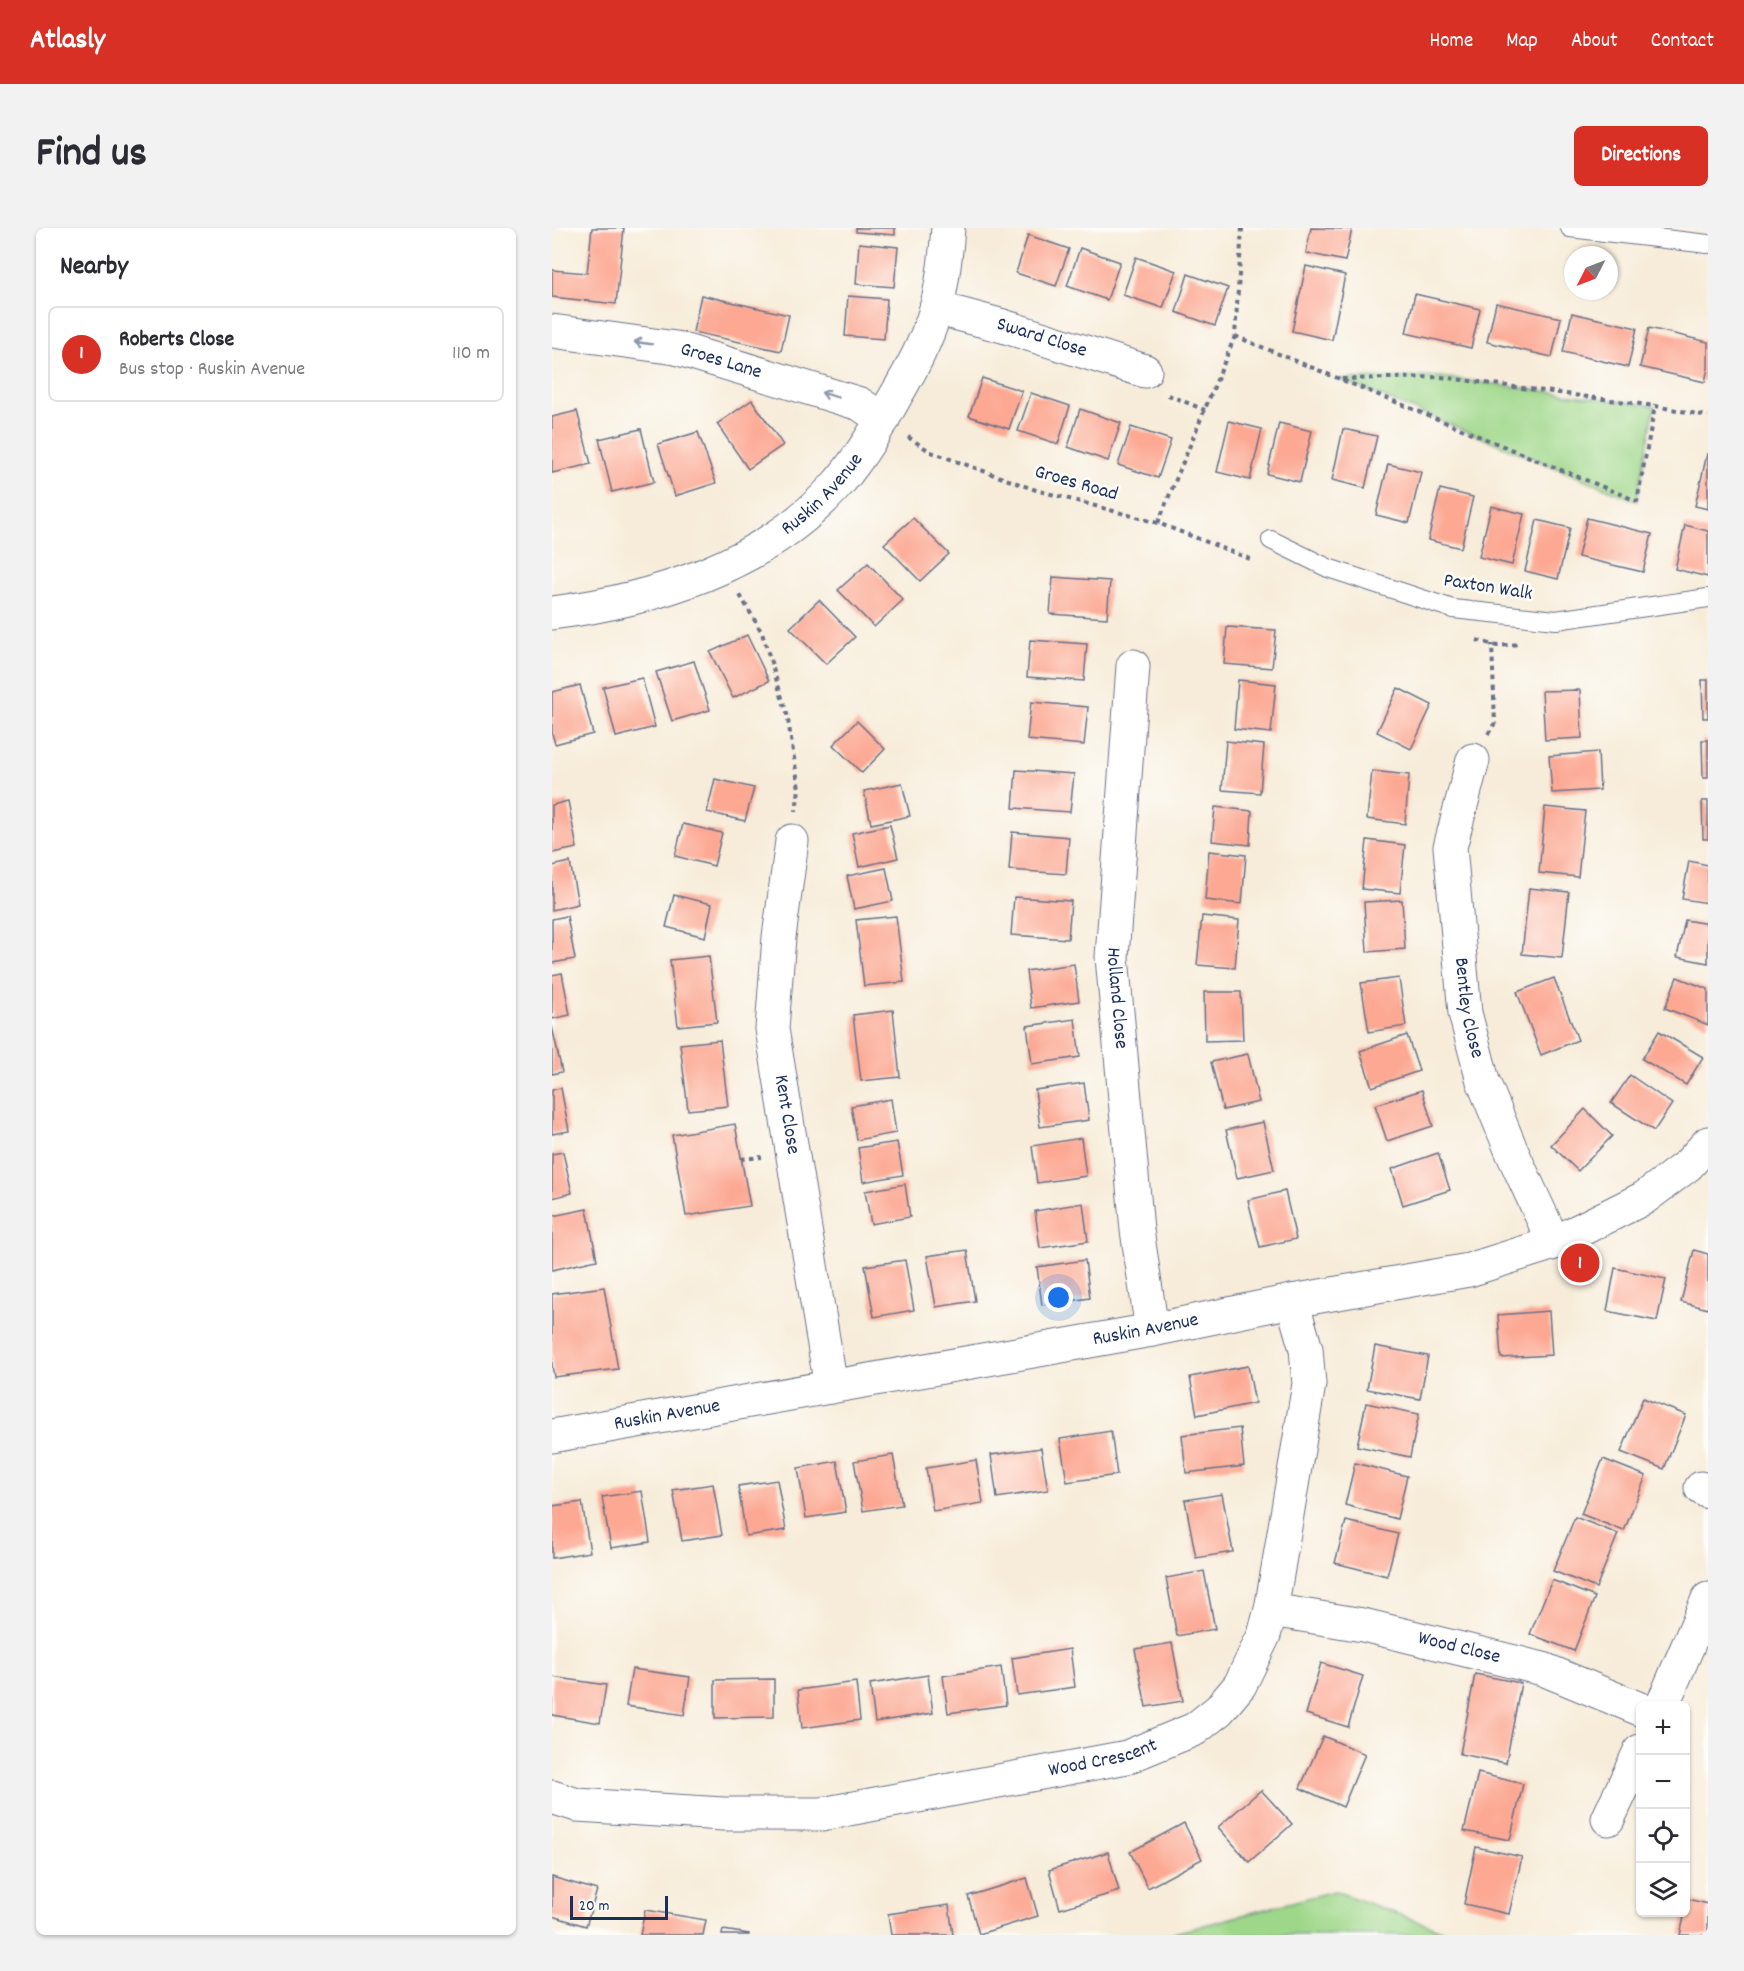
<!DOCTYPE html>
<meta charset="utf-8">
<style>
body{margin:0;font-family:Dekko,sans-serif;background:#f2f2f3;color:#2b2b33}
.controls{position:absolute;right:18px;bottom:18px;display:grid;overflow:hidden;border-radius:9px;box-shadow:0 2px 4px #0004}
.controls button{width:54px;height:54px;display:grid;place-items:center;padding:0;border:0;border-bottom:2px solid #e1e1e2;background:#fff;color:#2b2b33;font:30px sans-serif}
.compass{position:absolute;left:1012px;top:18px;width:54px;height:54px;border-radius:50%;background:#fff;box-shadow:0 2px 4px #0004;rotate:228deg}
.scale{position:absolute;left:18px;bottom:15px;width:98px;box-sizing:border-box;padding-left:6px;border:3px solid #1b2f5e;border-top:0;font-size:16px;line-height:21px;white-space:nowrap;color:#1b2f5e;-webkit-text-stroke:4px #fdfcf7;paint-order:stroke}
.you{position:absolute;left:507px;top:1070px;width:21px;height:21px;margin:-15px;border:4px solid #fff;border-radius:50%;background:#1a73e8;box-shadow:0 0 0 9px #1a73e833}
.badge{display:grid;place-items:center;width:39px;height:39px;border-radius:50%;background:#d93025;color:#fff;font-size:20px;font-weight:700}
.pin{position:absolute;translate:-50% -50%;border:3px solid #fff;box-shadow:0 2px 6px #0006}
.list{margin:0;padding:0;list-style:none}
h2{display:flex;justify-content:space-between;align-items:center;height:78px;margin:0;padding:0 24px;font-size:26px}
h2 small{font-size:20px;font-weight:400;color:#7c7c81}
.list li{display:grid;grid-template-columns:39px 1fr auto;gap:18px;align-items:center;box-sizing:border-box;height:96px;margin:0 12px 12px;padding:0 12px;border:2px solid #e1e1e2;border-radius:9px}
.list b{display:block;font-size:22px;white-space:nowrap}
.list p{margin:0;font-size:20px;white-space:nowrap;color:#7c7c81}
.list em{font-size:20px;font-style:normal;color:#7c7c81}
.icon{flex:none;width:33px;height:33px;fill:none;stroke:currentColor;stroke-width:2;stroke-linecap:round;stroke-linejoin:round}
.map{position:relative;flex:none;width:1156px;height:1707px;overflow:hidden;border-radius:9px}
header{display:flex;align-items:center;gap:36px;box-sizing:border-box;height:84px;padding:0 30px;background:#d93025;color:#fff}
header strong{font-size:28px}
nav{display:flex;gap:33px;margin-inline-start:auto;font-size:21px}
.intro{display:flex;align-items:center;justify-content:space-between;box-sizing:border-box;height:144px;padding:0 36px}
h1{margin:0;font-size:42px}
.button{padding:15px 27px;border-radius:9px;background:#d93025;color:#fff;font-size:21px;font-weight:700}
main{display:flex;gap:36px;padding:0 36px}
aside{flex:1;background:#fff;border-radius:9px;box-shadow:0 2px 4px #0004}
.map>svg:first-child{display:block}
.green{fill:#9ed789;stroke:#5c8374;stroke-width:1.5}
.building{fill:#fca893}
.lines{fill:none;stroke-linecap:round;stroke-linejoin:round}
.lane-casing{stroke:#687189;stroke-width:20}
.street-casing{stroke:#687189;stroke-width:35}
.secondary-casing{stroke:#687189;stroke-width:35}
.path{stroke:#687189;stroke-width:4;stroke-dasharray:4.5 4.5;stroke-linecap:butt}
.lane{stroke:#fff;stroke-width:18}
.street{stroke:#fff;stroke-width:33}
.secondary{stroke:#fff;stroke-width:33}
.oneway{stroke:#8d97ae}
.labels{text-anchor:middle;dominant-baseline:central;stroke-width:5;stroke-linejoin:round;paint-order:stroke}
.street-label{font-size:20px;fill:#1b2f5e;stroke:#fdfcf7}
</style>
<header>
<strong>Atlasly</strong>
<nav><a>Home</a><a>Map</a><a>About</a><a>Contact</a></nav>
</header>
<div class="intro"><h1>Find us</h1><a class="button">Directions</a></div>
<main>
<aside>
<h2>Nearby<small></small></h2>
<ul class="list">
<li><span class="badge">1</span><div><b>Roberts Close</b><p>Bus stop · Ruskin Avenue</p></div><em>110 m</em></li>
</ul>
</aside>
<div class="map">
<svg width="1156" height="1707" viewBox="0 0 1156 1707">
<rect width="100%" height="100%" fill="#fdfcf7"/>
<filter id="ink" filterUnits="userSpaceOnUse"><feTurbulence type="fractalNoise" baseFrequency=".0167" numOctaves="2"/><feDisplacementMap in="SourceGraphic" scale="12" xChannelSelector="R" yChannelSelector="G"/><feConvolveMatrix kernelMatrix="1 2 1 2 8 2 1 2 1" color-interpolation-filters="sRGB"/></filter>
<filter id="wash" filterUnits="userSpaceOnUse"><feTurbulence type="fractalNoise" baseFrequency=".008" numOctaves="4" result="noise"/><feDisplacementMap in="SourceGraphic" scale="24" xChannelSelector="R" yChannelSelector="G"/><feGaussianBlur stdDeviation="1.35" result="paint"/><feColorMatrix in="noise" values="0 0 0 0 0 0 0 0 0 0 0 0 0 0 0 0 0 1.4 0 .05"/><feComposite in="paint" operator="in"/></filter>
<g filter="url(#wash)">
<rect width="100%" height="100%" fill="#f7ecd9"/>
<g class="green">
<polygon points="889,149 1103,178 1085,273 787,151"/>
<polygon points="783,1663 903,1707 615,1707 782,1663"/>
</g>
<g id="blocks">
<g class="building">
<polygon points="40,0 72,0 64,76 0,69 0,42 35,45"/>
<polygon points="304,0 343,0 343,7 304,4"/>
<polygon points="759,0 800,1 793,33 754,25"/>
<polygon points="476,7 517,21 504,58 464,45"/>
<polygon points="307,15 346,19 342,59 304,56"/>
<polygon points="528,20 568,34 555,72 515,58"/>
<polygon points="584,29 624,43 611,80 571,67"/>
<polygon points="754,38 793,47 780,112 740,103"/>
<polygon points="636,46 676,60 663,98 624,84"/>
<polygon points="863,66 928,81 919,120 854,105"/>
<polygon points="149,67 237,87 229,123 141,104"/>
<polygon points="296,68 335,71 332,111 293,108"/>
<polygon points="944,75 1009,90 1000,129 935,114"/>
<polygon points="1020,85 1085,100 1076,139 1011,124"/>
<polygon points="1097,100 1156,114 1156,140 1153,154 1088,139"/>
<polygon points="430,150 470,163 457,201 417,188"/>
<polygon points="479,165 518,178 506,216 466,203"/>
<polygon points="200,172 231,217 196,241 165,196"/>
<polygon points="528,181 569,195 556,233 516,219"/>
<polygon points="25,183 39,236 0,245 0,189"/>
<polygon points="677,193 710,201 698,252 665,244"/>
<polygon points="727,195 760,203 748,254 715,246"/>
<polygon points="579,199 619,212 606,250 566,237"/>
<polygon points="89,201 102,254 60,264 47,211"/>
<polygon points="791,201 825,208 813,260 780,252"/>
<polygon points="146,204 164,255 123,268 106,216"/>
<polygon points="1155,226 1156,226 1156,281 1143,278"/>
<polygon points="836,236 869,244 857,295 824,287"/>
<polygon points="888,261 921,269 909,320 876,312"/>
<polygon points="939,278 972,286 960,337 927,329"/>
<polygon points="361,290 397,326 368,353 332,316"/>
<polygon points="1035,290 1100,306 1091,344 1026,329"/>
<polygon points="985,292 1018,300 1006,351 973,343"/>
<polygon points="1133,297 1156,303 1156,349 1123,341"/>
<polygon points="316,335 351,372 322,399 286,362"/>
<polygon points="501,349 558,353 555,390 498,386"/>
<polygon points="267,372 303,409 274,436 238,400"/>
<polygon points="675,399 724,402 720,440 672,436"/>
<polygon points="195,407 217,453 181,470 158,424"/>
<polygon points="478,412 535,416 532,453 475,449"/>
<polygon points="142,433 158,482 120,493 104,444"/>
<polygon points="90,450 103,499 64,509 51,459"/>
<polygon points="686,452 724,456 719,505 682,501"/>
<polygon points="1150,452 1156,452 1156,490 1151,490"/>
<polygon points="28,457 41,506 3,516 0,505 0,464"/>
<polygon points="846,460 880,477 859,521 825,504"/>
<polygon points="1028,462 1030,510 993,512 990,463"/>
<polygon points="479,474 536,479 532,517 475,512"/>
<polygon points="305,493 333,521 310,545 281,517"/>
<polygon points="1150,512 1156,512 1156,550 1151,550"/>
<polygon points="674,513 712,517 708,565 670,562"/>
<polygon points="1046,524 1048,562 1000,565 997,528"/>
<polygon points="464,542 522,546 518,584 461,580"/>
<polygon points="820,543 857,547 853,596 815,591"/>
<polygon points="163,551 202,560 193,593 155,584"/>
<polygon points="350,555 358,588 319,596 312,563"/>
<polygon points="16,573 25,620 0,625 0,577"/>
<polygon points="1150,573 1156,573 1156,611 1151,611"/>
<polygon points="663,579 700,583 698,617 660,613"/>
<polygon points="993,579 1033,583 1026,649 987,645"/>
<polygon points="131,596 170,605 162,638 123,628"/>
<polygon points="338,597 346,630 307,639 300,605"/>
<polygon points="460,604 517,609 514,646 457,642"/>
<polygon points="815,612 853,617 848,665 810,661"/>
<polygon points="657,623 694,627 690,676 653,672"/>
<polygon points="1137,633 1156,637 1156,675 1130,671"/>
<polygon points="18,634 26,676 0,682 0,638"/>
<polygon points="334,640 341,673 302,681 295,648"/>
<polygon points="977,660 1017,664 1010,730 970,726"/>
<polygon points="122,667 160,676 153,709 114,699"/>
<polygon points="462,669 519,673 516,711 459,707"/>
<polygon points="850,672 853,721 815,724 812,674"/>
<polygon points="15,688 23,731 0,735 0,691"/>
<polygon points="344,688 352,754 312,758 304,692"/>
<polygon points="650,688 687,692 683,740 645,737"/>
<polygon points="1133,692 1156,696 1156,735 1125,729"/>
<polygon points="157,728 165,794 126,798 118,732"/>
<polygon points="522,736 527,773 479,780 474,743"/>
<polygon points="10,745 18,787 0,791 0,747"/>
<polygon points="1125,749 1156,761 1156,797 1113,780"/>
<polygon points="847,750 854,798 817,804 809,755"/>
<polygon points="1002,750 1026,812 989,827 965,764"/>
<polygon points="652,764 689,764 691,812 653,813"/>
<polygon points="341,782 348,849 309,853 301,787"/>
<polygon points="523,791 528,829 480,836 475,798"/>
<polygon points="0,798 10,844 0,846"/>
<polygon points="1107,803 1151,829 1134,857 1090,831"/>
<polygon points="855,807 867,843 820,859 808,823"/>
<polygon points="168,812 176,878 136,882 128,816"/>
<polygon points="696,826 707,874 671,882 659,834"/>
<polygon points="1078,847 1120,876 1102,903 1059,875"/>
<polygon points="532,855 537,892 488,899 483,862"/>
<polygon points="9,860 17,903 0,906 0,862"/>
<polygon points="870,862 881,898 835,913 823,877"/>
<polygon points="339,871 344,905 305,912 299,878"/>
<polygon points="1033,881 1060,908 1026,943 999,917"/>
<polygon points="711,894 722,942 685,950 674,902"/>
<polygon points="183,896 198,978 134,988 120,907"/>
<polygon points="529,910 534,948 485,955 480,918"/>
<polygon points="345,914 351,947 311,954 306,920"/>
<polygon points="11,924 20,965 0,970 0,926"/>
<polygon points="886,925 898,962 851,977 840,941"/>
<polygon points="353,956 358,989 319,996 313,963"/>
<polygon points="733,963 744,1011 708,1019 696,972"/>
<polygon points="531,975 536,1013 488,1020 483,983"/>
<polygon points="35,981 45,1032 0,1042 0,988"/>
<polygon points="415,1022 423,1073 384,1079 375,1028"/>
<polygon points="1142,1022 1156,1026 1156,1081 1129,1074"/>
<polygon points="353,1032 362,1082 322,1089 313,1038"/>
<polygon points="533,1032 538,1070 490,1077 485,1039"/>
<polygon points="1063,1040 1114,1051 1105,1093 1055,1083"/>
<polygon points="52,1059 66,1141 2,1149 0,1137 0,1066"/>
<polygon points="997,1083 1000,1127 949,1130 946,1087"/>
<polygon points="823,1118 876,1128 868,1171 815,1161"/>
<polygon points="696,1138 703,1175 645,1187 638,1149"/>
<polygon points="1091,1170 1134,1187 1112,1241 1069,1224"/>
<polygon points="814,1175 867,1186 858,1229 805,1218"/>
<polygon points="688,1200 692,1238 634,1245 630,1207"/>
<polygon points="559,1203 565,1247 515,1254 508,1211"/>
<polygon points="489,1220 496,1262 445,1270 439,1227"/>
<polygon points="341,1227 350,1277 311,1283 302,1233"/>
<polygon points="1051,1231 1094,1248 1072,1303 1029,1286"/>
<polygon points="424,1232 431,1275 381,1283 374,1240"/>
<polygon points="285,1233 294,1284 254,1290 246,1240"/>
<polygon points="803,1235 855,1248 845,1291 793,1277"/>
<polygon points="225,1252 234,1302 194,1308 186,1258"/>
<polygon points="161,1256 170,1307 130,1313 121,1262"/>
<polygon points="90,1263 98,1314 59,1320 50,1269"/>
<polygon points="670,1266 681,1324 644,1330 633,1272"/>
<polygon points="30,1274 38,1324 0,1330 0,1278"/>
<polygon points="1023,1289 1066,1306 1044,1360 1001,1343"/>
<polygon points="794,1293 846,1306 835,1348 783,1335"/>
<polygon points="652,1343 663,1401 625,1408 614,1350"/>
<polygon points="1000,1352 1043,1369 1022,1423 978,1406"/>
<polygon points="620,1415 631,1473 594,1479 583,1421"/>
<polygon points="518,1421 523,1459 465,1467 460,1430"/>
<polygon points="769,1435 811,1448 796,1499 754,1486"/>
<polygon points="449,1439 454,1477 396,1485 391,1448"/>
<polygon points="80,1441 138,1449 132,1487 74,1478"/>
<polygon points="923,1446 969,1455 954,1535 908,1526"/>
<polygon points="376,1447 381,1485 323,1494 318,1456"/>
<polygon points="0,1449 54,1457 48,1495 0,1487"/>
<polygon points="222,1451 222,1489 163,1490 163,1452"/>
<polygon points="304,1454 308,1492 250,1500 246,1462"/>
<polygon points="771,1508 813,1526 791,1579 748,1560"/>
<polygon points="926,1545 971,1556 958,1612 912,1603"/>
<polygon points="709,1562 740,1596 697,1634 666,1599"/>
<polygon points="632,1595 650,1631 596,1660 578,1624"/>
<polygon points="924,1619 970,1629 957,1686 912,1676"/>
<polygon points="556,1624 567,1663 508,1681 497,1642"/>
<polygon points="0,1649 45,1662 34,1698 0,1688"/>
<polygon points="475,1650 486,1688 427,1706 416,1668"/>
<polygon points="1136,1671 1156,1676 1156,1707 1128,1707"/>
<polygon points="397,1677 401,1707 339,1707 336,1686"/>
<polygon points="93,1682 154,1692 151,1707 88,1707"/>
<polygon points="171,1702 197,1706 197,1707 170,1707"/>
</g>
</g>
</g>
<g filter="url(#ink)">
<use href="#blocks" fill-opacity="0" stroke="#687189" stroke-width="1.5"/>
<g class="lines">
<g class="lane-casing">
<g id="lane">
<polyline points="1018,0 1156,16"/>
<polyline points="719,312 776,340 901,381 1004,392 1156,370"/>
</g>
</g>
<g class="street-casing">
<g id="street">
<path id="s1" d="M 384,80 L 451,98 L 593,143"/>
<path id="s2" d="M 0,103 L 124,120 L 308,176 L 331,192"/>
<path id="s3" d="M 581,438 L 560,729 L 585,1002 L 600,1102"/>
<path id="s4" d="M 921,532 L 898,619 L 913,785 L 931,853 L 960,924 L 1002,1015"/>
<path id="s5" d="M 240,613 L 227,709 L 220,801 L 279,1159"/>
<path id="s6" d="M 0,1208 L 600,1102 L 740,1073 L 917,1042 L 1002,1015 L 1092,970 L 1136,937 L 1156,915"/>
<polyline points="1149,1260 1156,1264"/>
<path id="s7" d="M 719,1382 L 811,1397 L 991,1441 L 1088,1481"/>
<polyline points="1110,1478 1156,1371"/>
<path id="s8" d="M 0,1569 L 25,1577 L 171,1586 L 270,1586 L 575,1529 L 643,1501 L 667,1482 L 688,1457 L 712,1407 L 719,1382 L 757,1156 L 754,1121 L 740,1073"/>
<polyline points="1056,1591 1088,1523"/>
</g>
</g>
<g class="secondary-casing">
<g id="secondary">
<path id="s9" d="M 0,385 C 101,372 210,338 281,261 C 305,235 325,202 342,171 C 359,142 375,113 384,81 C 391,55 394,26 396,0"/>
</g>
</g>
<g class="path">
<polyline points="683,108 1085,273 1103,178 1156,188"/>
<polyline points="790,151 889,149 1103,178"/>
<polyline points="616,167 653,182"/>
<polyline points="356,209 379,224 484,262 606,295 701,332"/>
<polyline points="606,295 683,108 690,0"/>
<polyline points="188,367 210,405 235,486 247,561 244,583"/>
<polyline points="925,412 945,418 968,416"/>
<polyline points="936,506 943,495 940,416"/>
<polyline points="189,931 210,929"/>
</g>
<use href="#lane" class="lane"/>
<use href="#street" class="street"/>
<use href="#secondary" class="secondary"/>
</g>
<defs><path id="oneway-shaft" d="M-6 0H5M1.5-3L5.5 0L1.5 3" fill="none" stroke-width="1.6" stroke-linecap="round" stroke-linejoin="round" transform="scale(1.5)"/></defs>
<g class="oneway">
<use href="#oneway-shaft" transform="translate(91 115) rotate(-172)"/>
<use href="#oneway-shaft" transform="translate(278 167) rotate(-163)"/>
</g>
</g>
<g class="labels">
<g class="street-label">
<text stroke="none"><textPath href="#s1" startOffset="110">Sward Close</textPath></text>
<text stroke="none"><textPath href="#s2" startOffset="172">Groes Lane</textPath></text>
<text transform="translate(524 256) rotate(16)">Groes Road</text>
<text stroke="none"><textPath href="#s9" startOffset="302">Ruskin Avenue</textPath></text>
<text transform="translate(936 360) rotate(9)">Paxton Walk</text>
<text stroke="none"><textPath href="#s3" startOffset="333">Holland Close</textPath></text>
<text stroke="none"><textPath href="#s4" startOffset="252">Bentley Close</textPath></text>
<text stroke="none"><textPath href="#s5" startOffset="276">Kent Close</textPath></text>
<text stroke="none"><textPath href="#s6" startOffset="603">Ruskin Avenue</textPath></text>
<text stroke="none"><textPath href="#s6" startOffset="117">Ruskin Avenue</textPath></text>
<text stroke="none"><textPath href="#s7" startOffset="192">Wood Close</textPath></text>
<text stroke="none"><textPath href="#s8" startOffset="558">Wood Crescent</textPath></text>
</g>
</g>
</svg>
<div class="controls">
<button>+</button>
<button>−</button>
<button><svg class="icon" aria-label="locate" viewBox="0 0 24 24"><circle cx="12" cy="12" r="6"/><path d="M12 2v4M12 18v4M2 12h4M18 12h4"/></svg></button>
<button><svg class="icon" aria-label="layers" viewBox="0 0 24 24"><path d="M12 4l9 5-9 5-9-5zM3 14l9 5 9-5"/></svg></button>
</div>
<svg class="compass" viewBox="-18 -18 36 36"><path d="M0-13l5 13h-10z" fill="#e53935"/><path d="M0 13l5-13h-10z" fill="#7c7c81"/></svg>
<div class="scale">20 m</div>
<div class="you"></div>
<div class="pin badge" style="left:1028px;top:1035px">1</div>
</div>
</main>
